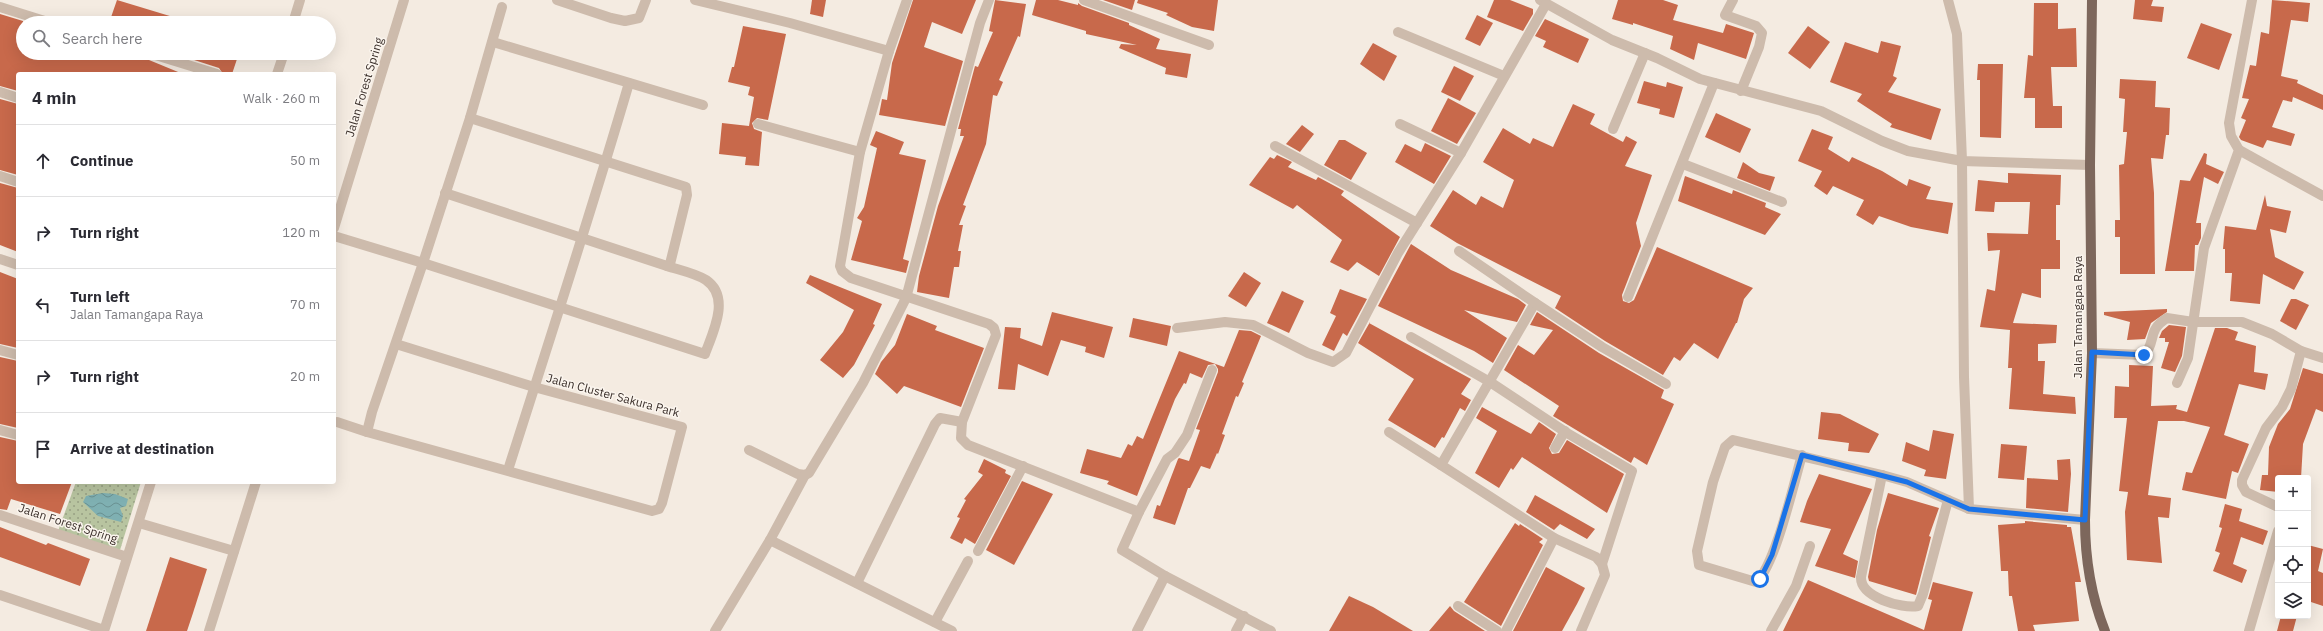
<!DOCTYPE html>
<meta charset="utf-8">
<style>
body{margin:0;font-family:"IBM Plex Sans",sans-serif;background:#f2f2f3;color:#2b2b33}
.controls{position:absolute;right:12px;bottom:12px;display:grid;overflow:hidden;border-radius:4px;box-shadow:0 4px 16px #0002}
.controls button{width:36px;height:36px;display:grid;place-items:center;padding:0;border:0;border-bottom:1px solid #e1e1e2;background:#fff;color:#2b2b33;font:20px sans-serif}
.stop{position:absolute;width:12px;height:12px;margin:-9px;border:3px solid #1a73e8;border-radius:50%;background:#fff}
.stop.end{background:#1a73e8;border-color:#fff;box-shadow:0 1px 4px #0008}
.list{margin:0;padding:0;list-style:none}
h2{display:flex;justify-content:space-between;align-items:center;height:52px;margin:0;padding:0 16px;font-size:17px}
h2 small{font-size:13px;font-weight:400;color:#7c7c81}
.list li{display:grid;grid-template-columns:26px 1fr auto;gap:12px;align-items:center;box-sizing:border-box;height:72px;padding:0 16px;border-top:1px solid #e1e1e2}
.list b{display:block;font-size:15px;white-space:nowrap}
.list p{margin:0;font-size:13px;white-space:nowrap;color:#7c7c81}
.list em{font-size:13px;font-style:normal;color:#7c7c81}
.icon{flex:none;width:22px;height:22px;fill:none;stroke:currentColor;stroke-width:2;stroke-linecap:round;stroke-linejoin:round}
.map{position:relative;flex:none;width:2323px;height:631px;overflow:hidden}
.search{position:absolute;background:#fff;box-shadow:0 4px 16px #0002;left:16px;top:16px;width:320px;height:44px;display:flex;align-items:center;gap:10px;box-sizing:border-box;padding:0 14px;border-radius:22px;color:#7c7c81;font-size:15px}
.panel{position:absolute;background:#fff;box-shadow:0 4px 16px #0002;left:16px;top:72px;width:320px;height:412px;border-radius:4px}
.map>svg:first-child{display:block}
.grass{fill:url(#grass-dots)}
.water{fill:url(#water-waves)}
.building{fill:#c8694b}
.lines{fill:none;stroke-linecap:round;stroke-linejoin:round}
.minor{stroke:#cdbbac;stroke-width:10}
.major{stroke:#7d675c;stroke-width:10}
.route{stroke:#1a73e8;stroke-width:5}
.labels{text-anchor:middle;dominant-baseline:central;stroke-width:3;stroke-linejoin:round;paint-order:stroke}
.street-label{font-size:12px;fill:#3b302b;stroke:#fbf5ee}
</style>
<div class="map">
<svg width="2323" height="631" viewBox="0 0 2323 631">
<defs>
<pattern id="grass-dots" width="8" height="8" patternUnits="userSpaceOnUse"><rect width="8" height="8" fill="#b8c4a0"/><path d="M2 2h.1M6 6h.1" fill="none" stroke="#97a083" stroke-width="1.8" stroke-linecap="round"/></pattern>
<pattern id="water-waves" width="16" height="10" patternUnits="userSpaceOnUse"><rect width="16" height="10" fill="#7fb0b2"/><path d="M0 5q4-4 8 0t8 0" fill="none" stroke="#699091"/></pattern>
</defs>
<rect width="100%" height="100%" fill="#f4ebe1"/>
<polygon class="grass" points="76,482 141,482 120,550 58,531"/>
<polygon class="water" points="103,493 115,494 128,499 126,506 120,508 123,516 121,522 98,516 83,502 86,496"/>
<g class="building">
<polygon points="117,0 183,20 182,23 109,23"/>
<polygon points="812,0 826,0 823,17 810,14"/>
<polygon points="913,0 976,0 962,34 932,22 924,47 963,61 945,126 879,115 882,99 887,100 892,63"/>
<polygon points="995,0 1026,4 1020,37 1018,36 999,80 1003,82 997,96 993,95 986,144 963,205 966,206 959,225 963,225 958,251 961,251 959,267 954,267 949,298 917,292 919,276 938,206 964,136 960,136 961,129 958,129 975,66 978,67 993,32 989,31"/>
<polygon points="1036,0 1058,0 1078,5 1078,3 1082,6 1129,23 1129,25 1160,39 1156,49 1191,54 1187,78 1165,74 1166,68 1119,48 1121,44 1137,45 1086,34 1086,31 1032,15"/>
<polygon points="1103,0 1135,0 1132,10"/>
<polygon points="1138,0 1218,0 1214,31 1192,27 1166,15 1168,13 1137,3"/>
<polygon points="1494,0 1510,0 1533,9 1533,14 1523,31 1487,17"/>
<polygon points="1618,0 1663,0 1678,5 1673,20 1723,33 1726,24 1754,33 1746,59 1698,43 1694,60 1670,49 1673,36 1633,23 1633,25 1612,19"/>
<polygon points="2135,0 2153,0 2151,6 2164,7 2162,22 2133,19"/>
<polygon points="2272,0 2310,3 2308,22 2291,20 2281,76 2298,80 2297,83 2323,95 2323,110 2293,97 2292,102 2283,100 2272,127 2295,134 2291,146 2267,140 2263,148 2241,140 2239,137 2246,120 2241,118 2249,99 2242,98 2250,65 2256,66 2261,32 2269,34"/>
<polygon points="2034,3 2058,3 2058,29 2076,28 2077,67 2051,67 2053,106 2062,106 2062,128 2035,128 2035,98 2024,98 2028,55 2033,56"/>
<polygon points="0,14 23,21 23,53 132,53 183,74 18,74 18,91 0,86"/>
<polygon points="1477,15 1493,23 1480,46 1465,39"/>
<polygon points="1545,19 1589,39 1578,63 1543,47 1546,41 1535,36"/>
<polygon points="2201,23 2232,34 2219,70 2187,58"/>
<polygon points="743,26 786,34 768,120 757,118 752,123 754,129 762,132 759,166 745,165 746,157 719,154 722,123 749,126 754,97 748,95 750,87 728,82 732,67 734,67"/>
<polygon points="1808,26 1830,42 1810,69 1788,53"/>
<polygon points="1881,41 1901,46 1893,76 1897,78 1888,92 1941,109 1931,140 1890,127 1892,124 1857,101 1862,94 1830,82 1845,42 1878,53"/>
<polygon points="1373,43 1397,56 1384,81 1360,64"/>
<polygon points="193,53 239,53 232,74 223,74 219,68 191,59"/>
<polygon points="1978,64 2003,64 2001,138 1980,137 1980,80 1977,80"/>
<polygon points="1454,66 1474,76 1460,101 1441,92"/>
<polygon points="2120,79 2156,81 2155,107 2170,108 2169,135 2166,135 2163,159 2151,158 2154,193 2155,274 2120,274 2120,237 2115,237 2115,220 2120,220 2119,165 2124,164 2127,132 2123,132 2125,99 2119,98"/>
<polygon points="1644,81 1666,87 1667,82 1683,87 1674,118 1659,114 1660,109 1637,103"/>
<polygon points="1448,98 1476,113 1457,144 1431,131"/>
<polygon points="0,99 18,104 18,175 0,170"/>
<polygon points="1573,104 1595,114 1590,124 1623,142 1626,136 1637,142 1625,166 1652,175 1636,223 1641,246 1622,295 1623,301 1629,303 1634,300 1657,247 1753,288 1744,299 1737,323 1736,323 1718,359 1694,343 1680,361 1674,357 1663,375 1605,341 1555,308 1561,296 1457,243 1430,226 1453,190 1476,205 1481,196 1503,208 1514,180 1483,162 1503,128 1530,144 1533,138 1553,147"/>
<polygon points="1716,113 1751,129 1740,153 1705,137"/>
<polygon points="1302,125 1314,134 1300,152 1286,144"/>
<polygon points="1812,129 1833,137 1828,149 1849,162 1852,157 1882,171 1907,186 1909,179 1931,187 1926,199 1953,203 1948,234 1911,227 1879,216 1873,225 1856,215 1864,200 1833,186 1827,195 1814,186 1822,171 1798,161"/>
<polygon points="876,131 904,142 899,154 926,160 903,259 909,261 906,273 851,260 862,221 857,218 864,207 877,148 870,145"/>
<polygon points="1339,140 1345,140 1367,153 1351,180 1324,165"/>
<polygon points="1425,143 1451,156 1434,184 1395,162 1405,144 1421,152"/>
<polygon points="2204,153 2207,154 2206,164 2224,172 2218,184 2204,177 2196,223 2201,223 2201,238 2198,245 2195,245 2194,271 2165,271 2180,180 2190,181"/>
<polygon points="1277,155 1292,162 1288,167 1316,180 1318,177 1344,191 1341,195 1400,237 1379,276 1357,262 1348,271 1330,262 1342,240 1297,205 1293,209 1249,185 1270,157 1274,159"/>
<polygon points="1743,162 1759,173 1775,177 1770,191 1737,178"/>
<polygon points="2008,173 2061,175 2060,205 2056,205 2056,240 2060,240 2060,269 2041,269 2041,298 2022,293 2013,323 2057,325 2056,343 2038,344 2038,361 2045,361 2043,394 2075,397 2076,414 2009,409 2012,368 2008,368 2010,330 1980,327 1987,289 1995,291 2000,250 1988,251 1987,233 2028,234 2030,202 1995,202 1994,212 1975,211 1978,180 2008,183"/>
<polygon points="1685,176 1732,194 1733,190 1766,203 1765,207 1781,214 1765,235 1678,201"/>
<polygon points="0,183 18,188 18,252 0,245"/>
<polygon points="2265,195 2267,206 2291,211 2286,233 2270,229 2275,257 2304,272 2294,290 2263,274 2260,304 2230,301 2232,273 2225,273 2225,249 2223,249 2225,226 2256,230"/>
<polygon points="1411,244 1451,270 1518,299 1526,305 1517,322 1464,310 1507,338 1493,363 1474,351 1378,306"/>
<polygon points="0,272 18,279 18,348 0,344"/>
<polygon points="1244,272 1261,283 1246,307 1228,296"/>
<polygon points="810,275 882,304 873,324 875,325 854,365 843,378 820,360 843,332 854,310 806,283"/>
<polygon points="1340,289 1367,299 1347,336 1343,333 1334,351 1322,345 1336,316 1330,313"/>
<polygon points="1282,291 1304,301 1289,333 1267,323"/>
<polygon points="2291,299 2296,299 2309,305 2296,330 2280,321"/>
<polygon points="2167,309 2167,312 2151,323 2145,339 2127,340 2130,322 2104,315 2104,312"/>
<polygon points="1052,312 1113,327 1104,358 1085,352 1086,347 1061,340 1048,376 1018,364 1015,390 998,389 1005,327 1021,328 1020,338 1042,346"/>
<polygon points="1537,312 1599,353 1664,390 1661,398 1674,404 1647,465 1634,457 1631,463 1553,416 1559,406 1504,370 1518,345 1534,355 1553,330 1530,325"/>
<polygon points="907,314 937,326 935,330 984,348 961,407 904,386 897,394 875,374 881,362 895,345"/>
<polygon points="1133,318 1171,326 1167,346 1129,337"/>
<polygon points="1370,322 1369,323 1471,379 1461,394 1471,400 1465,411 1460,408 1444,438 1442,437 1435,448 1388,420 1414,379 1358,343"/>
<polygon points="2169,325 2186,327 2182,356 2175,372 2161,368 2169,342 2165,342 2165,338 2159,338 2162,331"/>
<polygon points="2215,328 2227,328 2238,332 2235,340 2256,346 2254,372 2268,374 2265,390 2239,384 2224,435 2249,444 2238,473 2232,471 2226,499 2182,490 2186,472 2192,473 2210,427 2184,421 2158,421 2148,495 2171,498 2169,518 2158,517 2162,563 2127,560 2125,512 2128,492 2119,491 2127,418 2114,418 2115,386 2129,387 2129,365 2153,366 2151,406 2177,405 2176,409 2187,412"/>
<polygon points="1239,330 1251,331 1261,336 1242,382 1244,383 1238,397 1236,396 1222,434 1225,435 1218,454 1217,453 1210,469 1201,466 1190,488 1188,488 1175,525 1153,518 1157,505 1160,506 1178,459 1179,458 1189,461 1200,430 1196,429 1218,372 1218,369 1215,364 1208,365 1202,378 1190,373 1186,384 1184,383 1175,399 1137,496 1107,484 1109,481 1080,473 1087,449 1121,458 1128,444 1132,446 1137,436 1143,439 1179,351 1224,367"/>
<polygon points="0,357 18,361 18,428 0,424"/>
<polygon points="2303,368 2323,374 2323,412 2316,409 2303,444 2301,478 2278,478 2278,492 2260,490 2262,475 2268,475 2269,447 2278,424 2290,409"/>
<polygon points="1482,407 1531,434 1539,422 1556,434 1549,448 1552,454 1559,453 1567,440 1624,474 1607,513 1522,457 1513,470 1511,468 1499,488 1475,473 1497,431 1476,418"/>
<polygon points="1821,412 1840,414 1879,434 1869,453 1848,451 1849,443 1818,439"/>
<polygon points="1933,430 1954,434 1946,479 1924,476 1926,470 1902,461 1906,442 1929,451"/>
<polygon points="0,437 18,441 18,482 72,482 60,514 11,499 7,510 0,509"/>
<polygon points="2001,444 2027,446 2024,480 1998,478"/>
<polygon points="984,459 1006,470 1005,473 1011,476 975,544 965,538 962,544 950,538 960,518 957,517 966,500 964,499 983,475 978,472"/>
<polygon points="2070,459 2071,474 2068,512 2026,508 2027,478 2058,480 2057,460"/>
<polygon points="1819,474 1872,489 1843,554 1858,561 1855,578 1815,566 1831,529 1800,522 1807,501"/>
<polygon points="1022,481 1053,494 1014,565 986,550"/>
<polygon points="1888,493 1939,508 1929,536 1931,537 1916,595 1869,581 1868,577 1877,530"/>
<polygon points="1535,495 1595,529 1587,539 1560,524 1554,530 1526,512"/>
<polygon points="2225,504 2242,509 2239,521 2268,531 2263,545 2241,537 2233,564 2247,570 2242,583 2213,571 2220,553 2215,551 2222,528 2219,527"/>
<polygon points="2025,521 2067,525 2067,527 2071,527 2081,582 2075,582 2079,621 2033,625 2035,631 2018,631 2012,596 2009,596 2008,571 2001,571 1998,525 2025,523"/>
<polygon points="1515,523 1519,526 1520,524 1543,539 1539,542 1543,545 1501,626 1464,602"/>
<polygon points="0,527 46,545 48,543 90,559 80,586 0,557"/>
<polygon points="2308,545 2323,549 2318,571 2323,573 2323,606 2308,601"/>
<polygon points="170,557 207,569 193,613 187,631 146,631"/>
<polygon points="1546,567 1585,588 1577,604 1562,631 1513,631"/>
<polygon points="1808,580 1924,630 1932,600 1928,599 1933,582 1973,592 1962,631 1783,631"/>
<polygon points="1349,596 1373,607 1413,631 1329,631"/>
<polygon points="1450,606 1454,611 1485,631 1429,631"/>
<polygon points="2281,616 2297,616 2293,631 2277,631"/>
</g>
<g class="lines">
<g class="minor">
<polyline points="557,0 611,18 625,21 639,18 646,0"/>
<polyline points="695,0 790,23 889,51 907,0"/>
<polyline points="1084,0 1209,45"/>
<polyline points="1540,0 1612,40 1657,58 1700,79 1821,111 1882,141 1908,151 1962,161 2090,165"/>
<polyline points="1733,0 1725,15 1756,26 1762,33 1759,47 1741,91"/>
<polyline points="1948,0 1957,34 1962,161 1964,377 1969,509 2085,520"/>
<polyline points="0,7 51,23"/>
<polyline points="293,23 300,0"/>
<polyline points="1398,32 1504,76"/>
<polyline points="493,42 703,105"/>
<polyline points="889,51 860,152 840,266 842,271 851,278 989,324 994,328 996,335 962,422 961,438 968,445 1139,512 1167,459 1175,453 1187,435 1212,370"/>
<polyline points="149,53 217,74"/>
<polyline points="277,74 284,53"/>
<polyline points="0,92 18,98"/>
<polyline points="758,124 860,152"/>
<polyline points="1400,124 1461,153 1546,4"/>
<polyline points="1613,129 1645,53"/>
<polyline points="1275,146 1417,223"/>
<polyline points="2239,150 2323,196"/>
<polyline points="1683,164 1782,202"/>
<polyline points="0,176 18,182"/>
<polyline points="445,193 667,266 670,264 687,195 686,187 470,118"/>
<polyline points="334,228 404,0"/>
<polyline points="334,236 423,263 470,118 502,7"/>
<polyline points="1459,251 1535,303 1441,465 1554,538 1596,557 1602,564 1605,575 1581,631"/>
<polyline points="0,259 18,265"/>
<polyline points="1628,297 1714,83"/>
<polyline points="1535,303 1602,347 1666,384"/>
<polyline points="1177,328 1225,322 1253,325 1308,353 1333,362 1346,353 1398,253 1461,153"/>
<polyline points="1411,337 1490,382 1567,433 1632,471 1602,564"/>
<path d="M 396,344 L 534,387 L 682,427 L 662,503 L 659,509 L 652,511 L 367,432 L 372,412 L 423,263 L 705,354 C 713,332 731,297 706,280 C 695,273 679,270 667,266"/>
<polyline points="0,350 18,355"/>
<path d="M 2092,353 L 2144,355 C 2157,342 2146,331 2167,318 L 2193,322 L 2242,322 L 2272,334 L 2301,351 L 2323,358"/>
<polyline points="2177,383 2188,358 2204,248 2239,150 2231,136 2229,123 2252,0"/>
<polyline points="337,422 367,432"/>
<polyline points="0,430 18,435"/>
<polyline points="1389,432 1441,465"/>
<polyline points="1555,448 1565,431"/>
<polyline points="749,450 798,474 805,475 809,473 863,383 906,298 980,23 989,0"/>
<path d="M 1802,455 C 1794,482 1775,567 1756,582 L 1699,565 L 1697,551 L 1713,482 L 1725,447 L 1733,440 L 1882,475 L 1907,482 L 1969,509"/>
<path d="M 508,470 C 549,341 591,213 629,83"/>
<path d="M 1882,475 L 1861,577 C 1860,597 1901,609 1918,606 L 1923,594 L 1948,500"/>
<polyline points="2278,507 2246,492 2242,485 2242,480 2266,428 2282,407 2291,389 2301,351"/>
<polyline points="1139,512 1122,550 1165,576 1271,631"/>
<polyline points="0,515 127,557"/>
<polyline points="139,523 234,551"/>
<polyline points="770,540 952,631"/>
<polyline points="978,551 1023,466"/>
<polyline points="857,583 935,424 940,418 962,422"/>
<polyline points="0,595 104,630"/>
<polyline points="1458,606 1497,631"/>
<polyline points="935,622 968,561"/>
<polyline points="104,631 151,482"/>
<polyline points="209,631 256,482"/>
<polyline points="715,631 770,540 805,475"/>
<polyline points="1137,631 1165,576"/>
<polyline points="1236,631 1244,616"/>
<polyline points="1506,631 1554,538"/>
<polyline points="1771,631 1796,586 1810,546"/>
<polyline points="2249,631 2278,531"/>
</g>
<path class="major" d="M 2092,0 L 2090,165 L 2092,353 L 2085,520 C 2085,557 2091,596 2105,631"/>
</g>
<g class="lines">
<polyline class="route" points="1760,579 1772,555 1802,455 1907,482 1969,509 2085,520 2092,352 2144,355"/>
</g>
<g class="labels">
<g class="street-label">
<text transform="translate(364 87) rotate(-73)">Jalan Forest Spring</text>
<text transform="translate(2077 317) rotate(-90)">Jalan Tamangapa Raya</text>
<text transform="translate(613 395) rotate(15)">Jalan Cluster Sakura Park</text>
<text transform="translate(68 523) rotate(18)">Jalan Forest Spring</text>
</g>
</g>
</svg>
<div class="controls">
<button>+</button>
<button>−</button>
<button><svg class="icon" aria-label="locate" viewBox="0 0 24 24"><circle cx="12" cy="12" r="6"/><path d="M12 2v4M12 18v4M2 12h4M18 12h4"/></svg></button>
<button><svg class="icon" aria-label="layers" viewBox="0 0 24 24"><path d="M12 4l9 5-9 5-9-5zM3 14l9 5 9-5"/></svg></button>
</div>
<div class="stop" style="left:1760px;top:579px"></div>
<div class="stop end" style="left:2144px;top:355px"></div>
<div class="search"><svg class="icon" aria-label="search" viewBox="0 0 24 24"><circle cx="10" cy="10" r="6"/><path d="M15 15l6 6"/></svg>Search here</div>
<section class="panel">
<h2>4 min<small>Walk · 260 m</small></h2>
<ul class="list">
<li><svg class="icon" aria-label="ahead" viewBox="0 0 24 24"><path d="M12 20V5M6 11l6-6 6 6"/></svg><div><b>Continue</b></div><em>50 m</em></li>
<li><svg class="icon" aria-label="right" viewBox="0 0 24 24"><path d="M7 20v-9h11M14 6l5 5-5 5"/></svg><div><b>Turn right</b></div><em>120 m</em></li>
<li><svg class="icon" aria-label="left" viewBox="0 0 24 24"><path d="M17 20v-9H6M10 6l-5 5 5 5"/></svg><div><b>Turn left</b><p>Jalan Tamangapa Raya</p></div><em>70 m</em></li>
<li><svg class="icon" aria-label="right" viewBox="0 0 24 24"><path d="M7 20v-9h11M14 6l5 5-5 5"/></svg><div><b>Turn right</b></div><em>20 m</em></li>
<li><svg class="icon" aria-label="arrive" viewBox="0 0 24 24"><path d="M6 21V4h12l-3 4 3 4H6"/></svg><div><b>Arrive at destination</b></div></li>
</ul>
</section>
</div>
